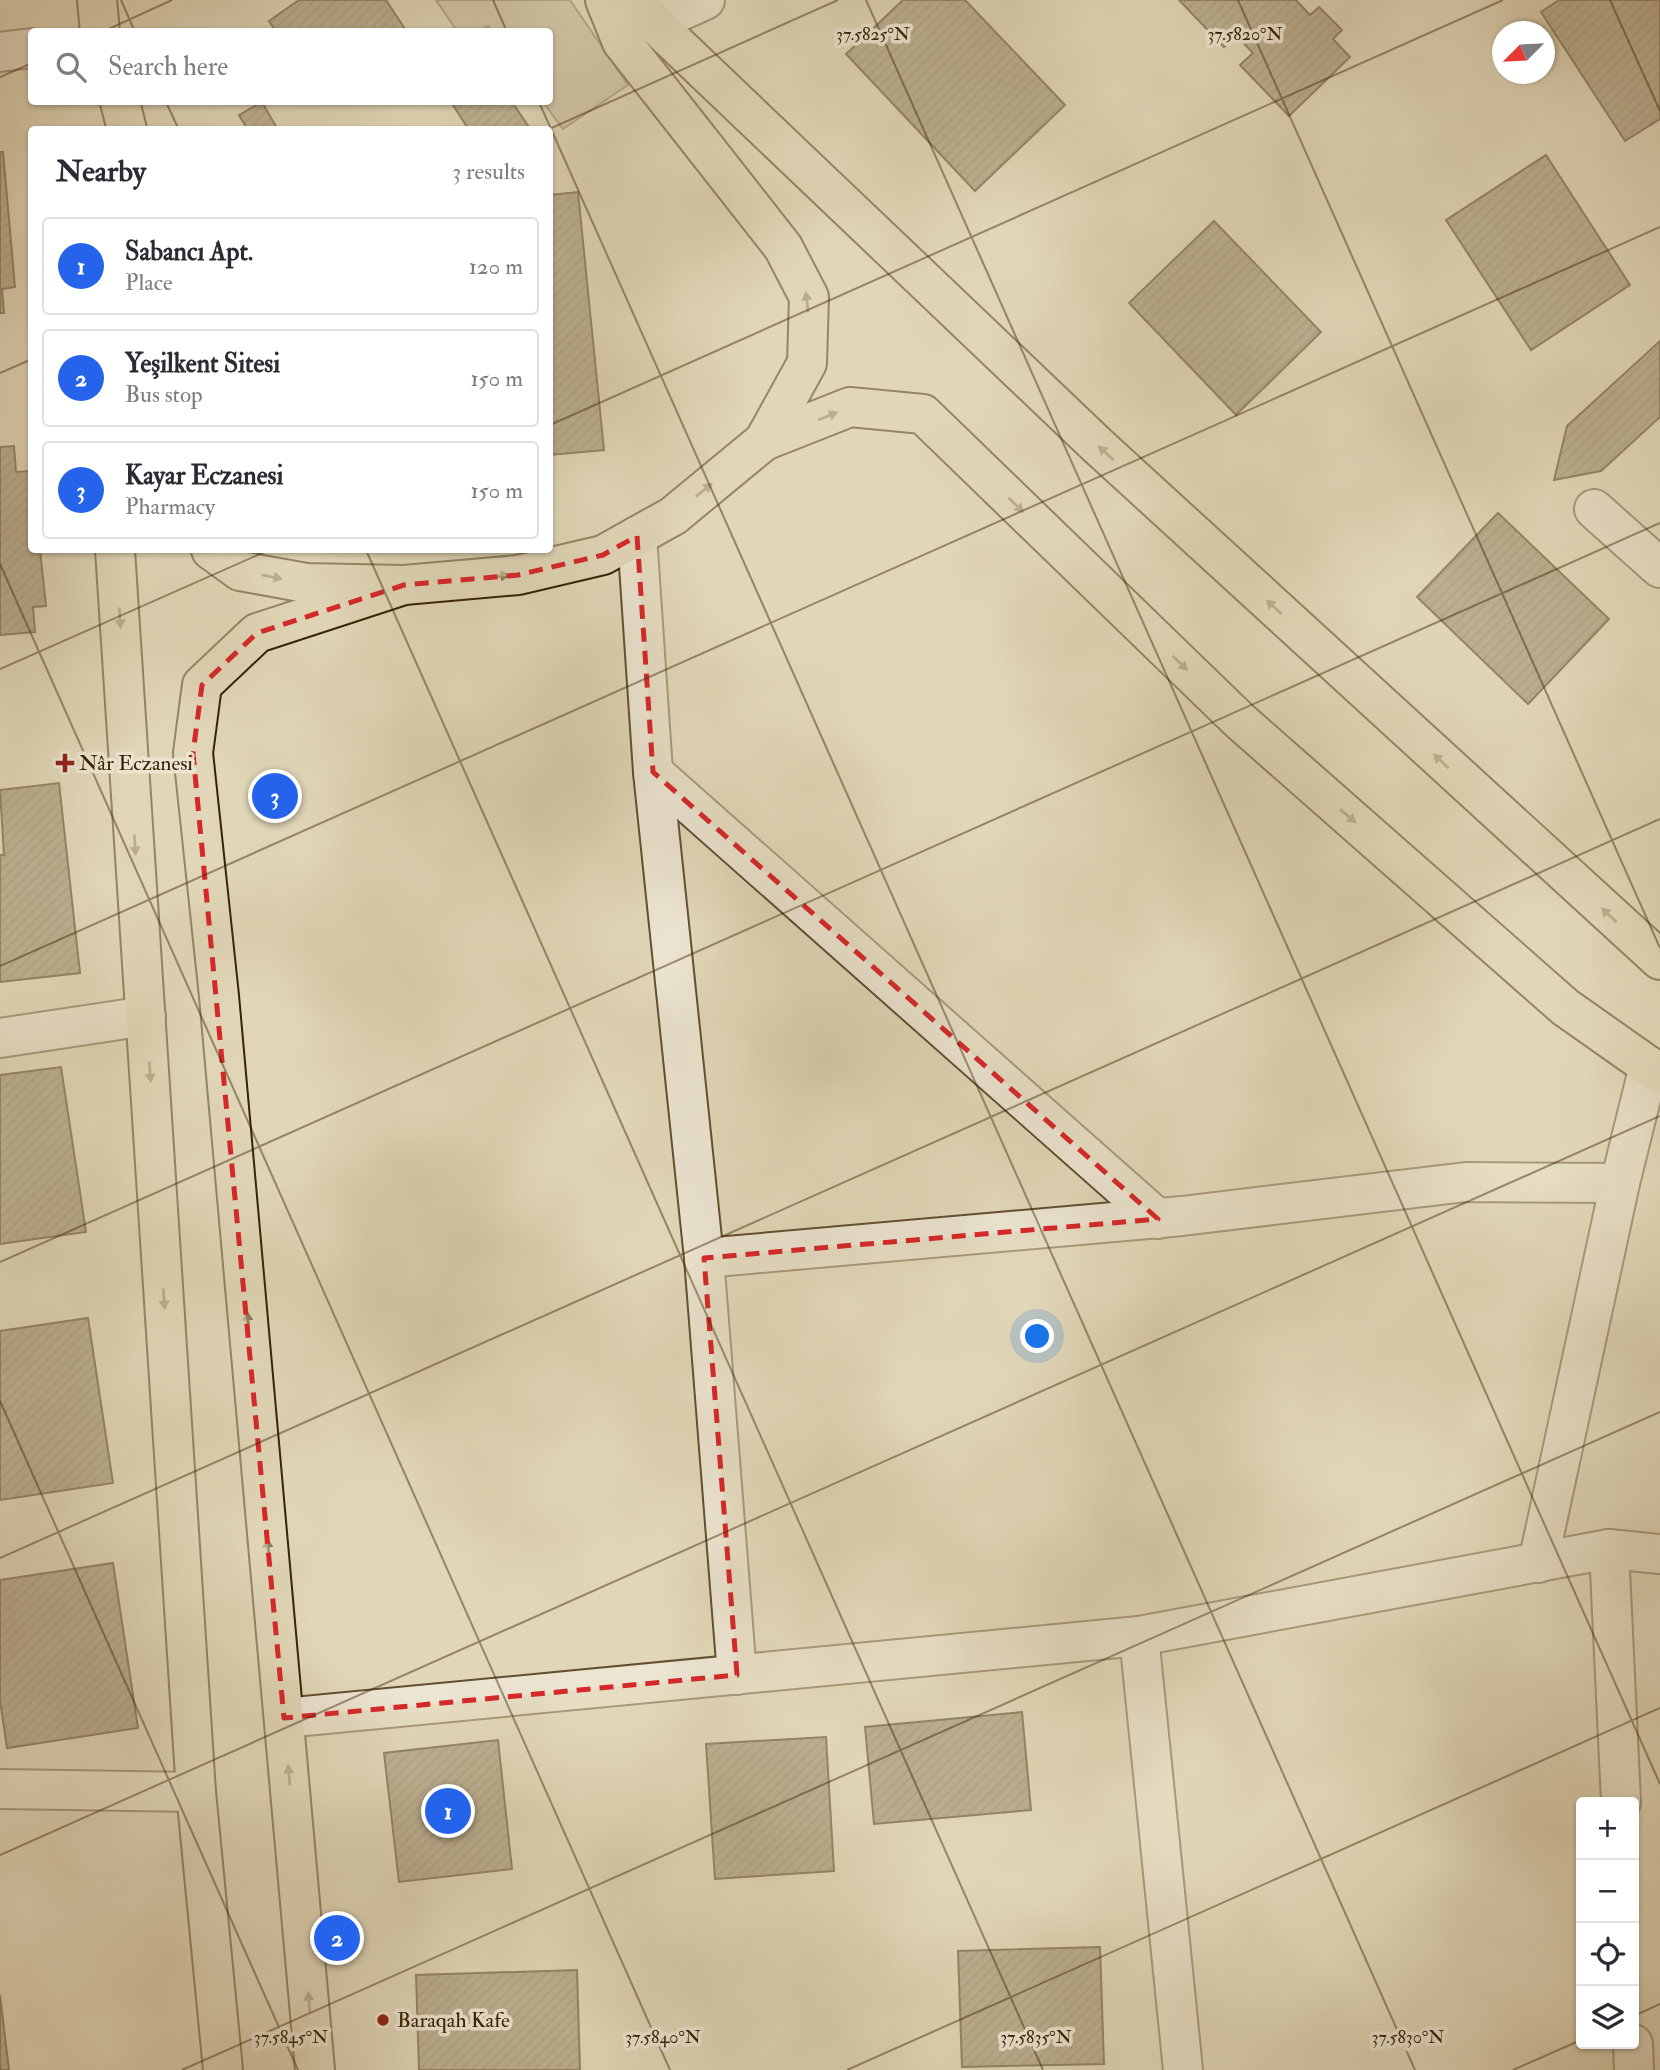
<!DOCTYPE html>
<meta charset="utf-8">
<style>
body{margin:0;font-family:"IM FELL Double Pica",serif;background:#f2f2f3;color:#2b2b33}
.controls{position:absolute;right:21px;bottom:21px;display:grid;overflow:hidden;border-radius:7px;box-shadow:0 2px 5px #0004}
.controls button{width:63px;height:63px;display:grid;place-items:center;padding:0;border:0;border-bottom:2px solid #e1e1e2;background:#fff;color:#2b2b33;font:35px sans-serif}
.compass{position:absolute;left:1492px;top:21px;width:63px;height:63px;border-radius:50%;background:#fff;box-shadow:0 2px 5px #0004;rotate:246deg}
.you{position:absolute;left:1038px;top:1337px;width:24px;height:24px;margin:-18px;border:5px solid #fff;border-radius:50%;background:#1a73e8;box-shadow:0 0 0 10px #1a73e833}
.badge{display:grid;place-items:center;width:46px;height:46px;border-radius:50%;background:#2563eb;color:#fff;font-size:23px;font-weight:700}
.pin{position:absolute;translate:-50% -50%;border:4px solid #fff;box-shadow:0 2px 7px #0006}
.list{margin:0;padding:0;list-style:none}
h2{display:flex;justify-content:space-between;align-items:center;height:91px;margin:0;padding:0 28px;font-size:30px}
h2 small{font-size:23px;font-weight:400;color:#7c7c81}
.list li{display:grid;grid-template-columns:46px 1fr auto;gap:21px;align-items:center;box-sizing:border-box;height:98px;margin:0 14px 14px;padding:0 14px;border:2px solid #e1e1e2;border-radius:7px}
.list b{display:block;font-size:26px;white-space:nowrap}
.list p{margin:0;font-size:23px;white-space:nowrap;color:#7c7c81}
.list em{font-size:23px;font-style:normal;color:#7c7c81}
.icon{flex:none;width:38px;height:38px;fill:none;stroke:currentColor;stroke-width:2;stroke-linecap:round;stroke-linejoin:round}
.map{position:relative;flex:none;width:1660px;height:2070px;overflow:hidden}
.search{position:absolute;background:#fff;box-shadow:0 2px 5px #0004;left:28px;top:28px;width:525px;height:77px;display:flex;align-items:center;gap:18px;box-sizing:border-box;padding:0 24px;border-radius:7px;color:#7c7c81;font-size:26px}
.panel{position:absolute;background:#fff;box-shadow:0 2px 5px #0004;left:28px;top:126px;width:525px;height:427px;border-radius:7px}
.map>svg:first-child{display:block}
.green{fill:#c4b899;stroke:#7e6d4e;stroke-width:2}
.building{fill:url(#building-hatch);stroke:#372204;stroke-width:2}
.lines{fill:none;stroke-linecap:round;stroke-linejoin:round}
.minor-casing{stroke:#624f31;stroke-width:42}
.major-casing{stroke:#372204;stroke-width:42}
.minor{stroke:#ece5d1;stroke-width:38}
.major{stroke:#e1d7b8;stroke-width:38}
.oneway{fill:#8c7c5e}
.marked{fill:none;stroke:#d62828;stroke-width:5;stroke-dasharray:14 9;stroke-linejoin:round}
.ticks{fill:none;stroke:#372204;stroke-width:2;stroke-opacity:0.45}
.poi-dot{fill:#8f2418;stroke:#ece5d1;stroke-width:2.5}
.labels{text-anchor:middle;dominant-baseline:central;stroke-width:7;stroke-linejoin:round;paint-order:stroke}
.poi-label{font-size:21px;fill:#372204;stroke:#ece5d1;text-anchor:start}
.ticks-label{font-size:18px;text-anchor:middle;fill:#372204;stroke:#ece5d1;stroke-width:7;stroke-linejoin:round;paint-order:stroke}
</style>
<div class="map">
<svg width="1660" height="2070" viewBox="0 0 1660 2070">
<defs>
<pattern id="building-hatch" width="6" height="6" patternUnits="userSpaceOnUse" patternTransform="scale(1.75)"><rect width="6" height="6" fill="#8f8062"/><path d="M-1 1l2-2M0 6l6-6M5 7l2-2" fill="none" stroke="#76684f"/></pattern>
</defs>
<rect width="100%" height="100%" fill="#e1d7b8"/>
<filter id="stains"><feTurbulence type="fractalNoise" baseFrequency=".00286" numOctaves="4"/><feColorMatrix values="0 0 0 0 .2 0 0 0 0 .09 0 0 0 0 .02 0 0 0 .5 -.17"/></filter>
<radialGradient id="worn" r=".72"><stop offset=".6" stop-color="#630" stop-opacity="0"/><stop offset="1" stop-color="#630" stop-opacity=".3"/></radialGradient>
<polygon class="green" points="436,0 570,0 628,85 563,129 543,102 550,102 550,32 493,31 488,26 478,31 457,31"/>
<g class="building">
<polygon points="299,0 386,0 407,32 276,32 269,21"/>
<polygon points="903,0 965,0 1065,105 975,191 846,54"/>
<polygon points="1179,0 1296,0 1310,15 1319,7 1342,30 1333,39 1350,57 1289,116 1240,65 1253,53 1236,35 1224,47"/>
<polygon points="1559,0 1660,0 1660,119 1625,141 1541,12"/>
<polygon points="262,102 278,130 248,130 239,115"/>
<polygon points="451,102 512,102 531,130 469,130"/>
<polygon points="0,152 3,152 15,287 2,289 4,313 0,313"/>
<polygon points="1546,155 1630,285 1531,350 1446,220"/>
<polygon points="578,192 604,450 550,455 550,195"/>
<polygon points="1214,221 1321,332 1236,415 1129,303"/>
<polygon points="1660,341 1660,417 1601,471 1554,480 1567,426"/>
<polygon points="14,446 16,472 32,471 32,550 40,550 46,606 33,607 35,632 0,635 0,447"/>
<polygon points="1498,513 1609,619 1528,704 1417,597"/>
<polygon points="59,783 80,973 0,982 0,855 4,855 0,790"/>
<polygon points="61,1067 86,1232 0,1244 0,1075"/>
<polygon points="88,1318 113,1483 0,1500 0,1331"/>
<polygon points="113,1563 138,1728 7,1748 0,1700 0,1580"/>
<polygon points="1022,1712 1031,1810 874,1824 865,1727"/>
<polygon points="826,1737 834,1871 715,1879 706,1744"/>
<polygon points="498,1740 512,1869 399,1882 384,1753"/>
<polygon points="1100,1947 1104,2064 962,2067 958,1951"/>
<polygon points="577,1970 580,2070 419,2070 416,1975"/>
<polygon points="0,1995 9,2070 0,2070"/>
</g>
<g class="lines">
<g class="minor-casing">
<g id="minor">
<polyline points="654,23 705,0"/>
<polyline points="0,52 32,48"/>
<polyline points="1594,509 1660,568"/>
<polyline points="637,536 653,772 704,1258 737,1675"/>
<polyline points="653,772 1158,1219"/>
<polyline points="0,1038 146,1016"/>
<polyline points="704,1258 1182,1216 1466,1182 1620,1183"/>
<polyline points="1609,1549 1621,1802"/>
<polyline points="1538,1563 1620,1183 1649,1066"/>
<polyline points="1139,1636 1183,2070"/>
<polyline points="284,1718 1139,1636 1609,1549 1660,1554"/>
<polyline points="0,1789 196,1792"/>
<polyline points="1633,2044 1634,2070"/>
</g>
</g>
<g class="major-casing">
<g id="major">
<polyline points="97,0 100,32"/>
<polyline points="636,0 654,23 1097,445 1660,960"/>
<polyline points="120,102 127,130"/>
<polyline points="764,441 850,407 923,414 1240,721 1565,1007 1660,1074"/>
<polyline points="115,550 196,1792 223,2070"/>
<polyline points="211,550 240,571 306,583 404,585 518,575 603,555 673,516 764,441 807,363 809,297 783,247 622,42 605,0"/>
<polyline points="315,2070 219,996 193,753 202,685 257,633 404,585"/>
</g>
</g>
<use href="#minor" class="minor"/>
<use href="#major" class="major"/>
</g>
<defs><path id="oneway-solid" d="M-6-.8H1V-3.2L6.5 0L1 3.2V.8H-6Z" transform="scale(1.75)"/></defs>
<g class="oneway">
<use href="#oneway-solid" transform="translate(807 302) rotate(-97)"/>
<use href="#oneway-solid" transform="translate(828 416) rotate(-22)"/>
<use href="#oneway-solid" transform="translate(1106 453) rotate(-137)"/>
<use href="#oneway-solid" transform="translate(704 490) rotate(-39)"/>
<use href="#oneway-solid" transform="translate(1016 505) rotate(44)"/>
<use href="#oneway-solid" transform="translate(499 576) rotate(-5)"/>
<use href="#oneway-solid" transform="translate(272 577) rotate(11)"/>
<use href="#oneway-solid" transform="translate(1274 607) rotate(-137)"/>
<use href="#oneway-solid" transform="translate(120 618) rotate(86)"/>
<use href="#oneway-solid" transform="translate(1180 663) rotate(44)"/>
<use href="#oneway-solid" transform="translate(1441 761) rotate(-137)"/>
<use href="#oneway-solid" transform="translate(1348 816) rotate(41)"/>
<use href="#oneway-solid" transform="translate(135 845) rotate(86)"/>
<use href="#oneway-solid" transform="translate(1609 915) rotate(-137)"/>
<use href="#oneway-solid" transform="translate(150 1072) rotate(86)"/>
<use href="#oneway-solid" transform="translate(164 1299) rotate(86)"/>
<use href="#oneway-solid" transform="translate(248 1322) rotate(-95)"/>
<use href="#oneway-solid" transform="translate(268 1549) rotate(-95)"/>
<use href="#oneway-solid" transform="translate(289 1775) rotate(-95)"/>
<use href="#oneway-solid" transform="translate(309 2002) rotate(-95)"/>
</g>
<path d="M0 0H1660V2070H0ZM 637,536 L 653,772 L 1158,1219 L 704,1258 L 737,1675 L 284,1718 L 193,753 L 202,685 L 257,633 L 404,585 L 518,575 L 603,555 Z" fill="#e1d7b8" fill-opacity=".55" fill-rule="evenodd"/>
<path class="marked" d="M 637,536 L 653,772 L 1158,1219 L 704,1258 L 737,1675 L 284,1718 L 193,753 L 202,685 L 257,633 L 404,585 L 518,575 L 603,555 Z"/>
<path class="ticks" d="M 121,0 L 135,32M 493,0 L 507,32M 866,0 L 1660,1784M 1238,0 L 1660,948M 1610,0 L 1660,111M 102,32 L 172,0M 0,77 L 32,63M 166,102 L 179,130M 539,102 L 1415,2070M 547,130 L 838,0M 0,373 L 32,359M 550,425 L 1503,0M 366,550 L 1043,2070M 0,564 L 670,2070M 0,669 L 269,550M 0,966 L 1660,227M 0,1262 L 1660,523M 0,1401 L 298,2070M 0,1558 L 1660,819M 0,1855 L 1660,1116M 1634,2016 L 1660,2004M 182,2070 L 1660,1412M 847,2070 L 1660,1708M 1513,2070 L 1581,2040"/>
<g class="poi-dot">
<path d="M61.5 752.5h7v7h7v7h-7v7h-7v-7h-7v-7h7z"/>
<circle cx="383" cy="2020" r="7"/>
</g>
<g class="labels">
<g class="poi-label">
<text x="79" y="763">Nâr Eczanesi</text>
<text x="397" y="2020">Baraqah Kafe</text>
</g>
</g>
<g class="ticks-label">
<text x="873" y="40">37.5825°N</text>
<text x="1245" y="40">37.5820°N</text>
<text x="291" y="2043">37.5845°N</text>
<text x="663" y="2043">37.5840°N</text>
<text x="1036" y="2043">37.5835°N</text>
<text x="1408" y="2043">37.5830°N</text>
</g>
<rect width="100%" height="100%" filter="url(#stains)"/>
<rect width="100%" height="100%" fill="url(#worn)"/>
</svg>
<div class="controls">
<button>+</button>
<button>−</button>
<button><svg class="icon" aria-label="locate" viewBox="0 0 24 24"><circle cx="12" cy="12" r="6"/><path d="M12 2v4M12 18v4M2 12h4M18 12h4"/></svg></button>
<button><svg class="icon" aria-label="layers" viewBox="0 0 24 24"><path d="M12 4l9 5-9 5-9-5zM3 14l9 5 9-5"/></svg></button>
</div>
<svg class="compass" viewBox="-18 -18 36 36"><path d="M0-13l5 13h-10z" fill="#e53935"/><path d="M0 13l5-13h-10z" fill="#7c7c81"/></svg>
<div class="you"></div>
<div class="pin badge" style="left:448px;top:1811px">1</div>
<div class="pin badge" style="left:337px;top:1938px">2</div>
<div class="pin badge" style="left:275px;top:796px">3</div>
<div class="search"><svg class="icon" aria-label="search" viewBox="0 0 24 24"><circle cx="10" cy="10" r="6"/><path d="M15 15l6 6"/></svg>Search here</div>
<section class="panel">
<h2>Nearby<small>3 results</small></h2>
<ul class="list">
<li><span class="badge">1</span><div><b>Sabancı Apt.</b><p>Place</p></div><em>120 m</em></li>
<li><span class="badge">2</span><div><b>Yeşilkent Sitesi</b><p>Bus stop</p></div><em>150 m</em></li>
<li><span class="badge">3</span><div><b>Kayar Eczanesi</b><p>Pharmacy</p></div><em>150 m</em></li>
</ul>
</section>
</div>
